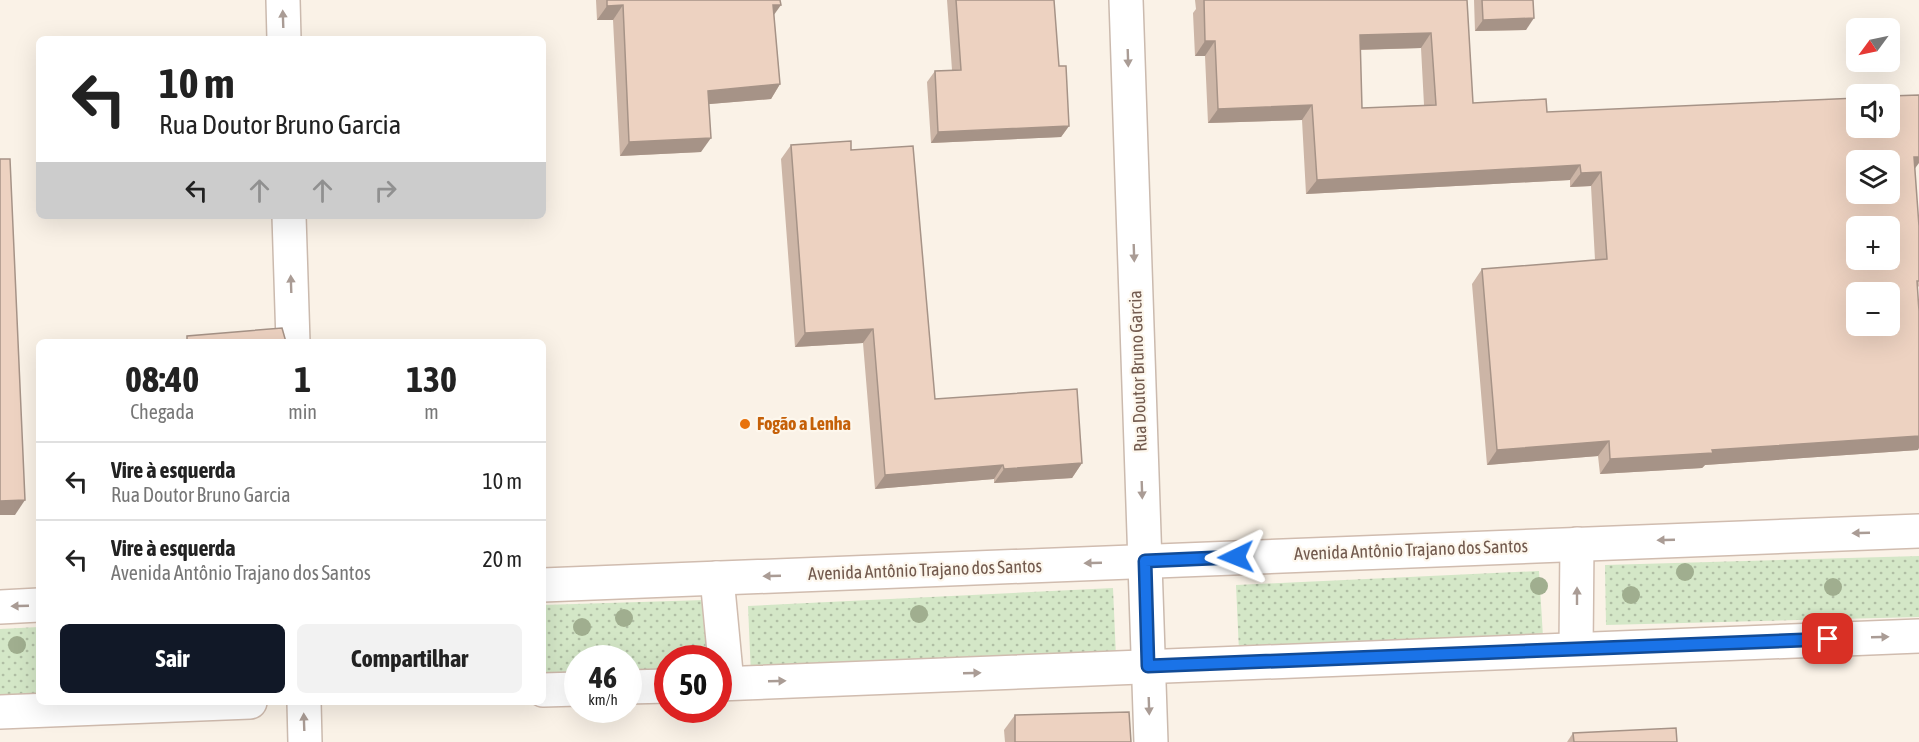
<!DOCTYPE html>
<html lang="pt">
<head>
<meta charset="utf-8">
<style>
	body { margin:0; font-family:"Asap Condensed",sans-serif; background:#f2f2f2; color:#222; height:100vh; display:flex; flex-direction:column; font-size:22px; white-space:nowrap }
	* { box-sizing:border-box; margin:0 }
	p { font-size:20px; color:#767676 }
	.icon { flex:none; width:33px; height:33px; fill:none; stroke:currentColor; stroke-width:2; stroke-linecap:round; stroke-linejoin:round }
	.map { position:relative; flex:1; overflow:hidden }
	.drawer { position:absolute; left:36px; top:339px; width:510px; height:366px; display:flex; flex-direction:column; background:#fff; border-radius:9px; box-shadow:0 6px 24px #0002 }
	.drawer>* { flex:none }
	.banner { position:absolute; left:36px; top:36px; width:510px; height:183px; border-radius:9px; box-shadow:0 6px 24px #0002; background:#fff; color:#222; overflow:hidden }
	.needle { width:39px; rotate:237deg }
	.fabs { position:absolute; left:1846px; top:18px; display:grid; gap:12px }
	.fabs a { display:grid; place-items:center; width:54px; height:54px; border-radius:9px; background:#fff; box-shadow:0 6px 24px #0002; font-size:30px }
	.speed { position:absolute; left:564px; top:645px; display:flex; gap:12px; font-size:30px; font-weight:700; text-align:center }
	.speed>* { display:grid; place-content:center; width:78px; height:78px; border-radius:50%; background:#fff; box-shadow:0 6px 24px #0002; line-height:1 }
	.speed small { font-size:15px; font-weight:400 }
	.speed .limit { border:9px solid #d22; background:#fff; color:#111 }
	.pin { position:absolute; display:grid; place-items:center; width:51px; height:51px; color:#fff; margin:-26px; border-radius:12px; box-shadow:0 3px 9px #0006 }
	.me { position:absolute; width:66px; margin:-33px; rotate:268deg; stroke-linejoin:round; filter:drop-shadow(0 0 4px #0008) }
	.turn { display:flex; align-items:center; gap:21px; height:126px; padding:0 24px; font-size:27px }
	.turn .icon { width:78px; height:78px; stroke-width:2.5 }
	.turn b { display:block; font-size:42px; line-height:51px }
	.lanes { display:flex; align-items:center; height:57px; padding:0 24px; background:#0003; justify-content:center; gap:30px; direction:ltr }
	.lanes .off { opacity:.35 }
	.eta { display:flex; justify-content:space-evenly; align-items:center; height:102px; text-align:center }
	.eta b { font-size:36px; font-weight:700; line-height:42px }
	.button { display:flex; gap:12px; margin-top:auto; padding:12px 24px }
	.button a { flex:1; height:69px; border-radius:9px; background:#111827; color:#fff; font-size:24px; font-weight:700; line-height:69px; text-align:center }
	.button a+a { background:#f2f2f2; color:#222 }
	ul { padding:0; list-style:none }
	li { display:flex; align-items:center; gap:18px; height:78px; padding:0 24px; border-top:2px solid #e0e0e0 }
	li div { flex:1 }
	li b { display:block; font-size:22px }
	li em { font-style:normal }
	.map>svg:first-child { display:block }
	.green { fill:url(#green-dots) }
	.lines { fill:none; stroke-linecap:round; stroke-linejoin:round }
	.minor-casing { stroke:#cbbaae; stroke-width:36 }
	.secondary-casing { stroke:#d0bcaf; stroke-width:36 }
	.minor { stroke:#fff; stroke-width:33 }
	.secondary { stroke:#fff; stroke-width:33 }
	.tree { fill:#a0ae8f }
	.wall { fill:#ccb5a6; fill-rule:evenodd }
	.shaded-wall { fill:#a69387 }
	.building { fill:#edd2c1; stroke:#a69387; stroke-width:1.5; fill-rule:evenodd }
	.oneway { fill:#aa9c95 }
	.route-casing { stroke:#114b97; stroke-width:15 }
	.route { stroke:#1a73e8; stroke-width:10 }
	.food-dot { fill:#e8710a; stroke:#fdf7ed; stroke-width:2 }
	.labels { text-anchor:middle; stroke-width:4.5; stroke-linejoin:round; paint-order:stroke }
	.street-label { font-size:18px; fill:#725a4e; stroke:#fdf7ed }
	.food-label { font-size:18px; font-weight:bold; fill:#c56008; stroke:#fdf7ed; text-anchor:start }
</style>
</head>
<body>
<div class="map">
<svg width="1919" height="742" viewBox="0 0 1919 742">
	<defs>
		<pattern id="green-dots" width="8" height="8" patternUnits="userSpaceOnUse" patternTransform="scale(1.5)"><rect width="8" height="8" fill="#d4e7c7"/><path d="M2 2h.1M6 6h.1" fill="none" stroke="#b0bea4" stroke-width="1.8" stroke-linecap="round"/></pattern>
	</defs>
	<rect width="100%" height="100%" fill="#faf2e7"/>
	<!-- green -->
	<g class="green">
		<path d="M 1919,556 L 1919,617 L 1606,625 L 1605,565 Z"/>
		<path d="M 1539,571 L 1543,637 L 1239,651 L 1236,585 Z"/>
		<path d="M 1113,588 L 1116,657 L 751,675 L 748,606 Z"/>
		<path d="M 705,600 L 707,658 L 668,658 L 667,671 L 629,672 L 628,658 L 578,658 L 577,673 L 543,674 L 543,605 Z"/>
		<path d="M 39,627 L 39,693 L 0,695 L 0,629 Z"/>
	</g>
	<g class="lines">
		<!-- minor casing -->
		<g class="minor-casing">
			<g id="minor">
				<path d="M 283,0 L 284,39"/>
				<path d="M 1126,0 L 1151,742"/>
				<path d="M 289,216 L 293,342"/>
				<path d="M 304,702 L 305,742"/>
			</g>
		</g>
		<!-- secondary casing -->
		<g class="secondary-casing">
			<g id="secondary">
				<path d="M 717,578 L 727,683"/>
				<path d="M 543,585 L 1919,531"/>
				<path d="M 0,607 L 39,605"/>
				<path d="M 1576,649 L 1577,544"/>
				<path d="M 718,684 L 1919,636"/>
				<path d="M 628,687 L 668,686"/>
				<path d="M 543,690 L 578,689"/>
				<path d="M 0,712 L 250,702"/>
			</g>
		</g>
		<!-- minor -->
		<use href="#minor" class="minor"/>
		<!-- secondary -->
		<use href="#secondary" class="secondary"/>
	</g>
	<!-- trees -->
	<g class="tree">
		<circle cx="1685" cy="572" r="9"/>
		<circle cx="1539" cy="586" r="9"/>
		<circle cx="1833" cy="587" r="9"/>
		<circle cx="1631" cy="595" r="9"/>
		<circle cx="919" cy="614" r="9"/>
		<circle cx="624" cy="618" r="9"/>
		<circle cx="582" cy="627" r="9"/>
		<circle cx="17" cy="645" r="9"/>
	</g>
	<!-- wall -->
	<g class="wall">
		<path d="M 596,0 L 780,0 L 774,14 L 780,84 L 771,99 L 709,104 L 701,152 L 620,156 L 613,20 L 597,20 Z"/>
		<path d="M 947,0 L 1054,0 L 1059,66 L 1069,126 L 1061,137 L 931,143 L 927,82 L 935,71 L 952,70 Z"/>
		<path d="M 1195,0 L 1467,0 L 1473,103 L 1547,112 L 1915,168 L 1919,286 L 1917,288 L 1918,450 L 1705,465 L 1702,468 L 1600,474 L 1598,456 L 1487,465 L 1472,284 L 1482,269 L 1595,260 L 1591,186 L 1570,187 L 1570,180 L 1306,194 L 1302,120 L 1208,123 L 1205,56 L 1195,56 L 1193,13 L 1196,9 ZM 1421,48 L 1424,105 L 1362,108 L 1360,50 Z"/>
		<path d="M 1474,0 L 1533,0 L 1526,30 L 1475,31 Z"/>
		<path d="M 791,145 L 851,150 L 935,399 L 1082,463 L 1072,478 L 994,483 L 994,479 L 875,489 L 863,343 L 795,347 L 781,159 Z"/>
		<path d="M 1015,715 L 1131,742 L 1005,742 L 1004,730 Z"/>
		<path d="M 1573,733 L 1677,742 L 1567,742 Z"/>
	</g>
	<!-- shaded-wall -->
	<g class="shaded-wall">
		<path d="M 623,5 L 613,20 L 597,20 L 607,6 Z"/>
		<path d="M 773,5 L 781,5 L 771,19 Z"/>
		<path d="M 1534,18 L 1526,30 L 1475,31 L 1483,20 Z"/>
		<path d="M 1431,33 L 1421,48 L 1349,50 L 1360,35 Z"/>
		<path d="M 1205,41 L 1215,41 L 1205,56 L 1195,56 Z"/>
		<path d="M 780,84 L 771,99 L 698,105 L 708,91 Z"/>
		<path d="M 1312,105 L 1302,120 L 1208,123 L 1218,109 Z"/>
		<path d="M 1069,126 L 1061,137 L 931,143 L 938,132 Z"/>
		<path d="M 711,138 L 701,152 L 620,156 L 629,142 Z"/>
		<path d="M 1914,157 L 1919,157 L 1919,163 L 1913,171 Z"/>
		<path d="M 1580,165 L 1570,180 L 1306,194 L 1317,180 Z"/>
		<path d="M 1601,172 L 1591,186 L 1570,187 L 1581,173 Z"/>
		<path d="M 873,329 L 863,343 L 795,347 L 805,333 Z"/>
		<path d="M 1919,436 L 1919,448 L 1918,450 L 1705,465 L 1702,468 L 1600,474 L 1610,459 L 1712,450 Z"/>
		<path d="M 1609,441 L 1598,456 L 1487,465 L 1497,450 Z"/>
		<path d="M 1082,463 L 1072,478 L 994,483 L 1004,469 Z"/>
		<path d="M 1003,465 L 994,479 L 875,489 L 885,475 Z"/>
		<path d="M 25,500 L 15,515 L 0,515 L 0,501 Z"/>
	</g>
	<!-- building -->
	<g class="building">
		<path d="M 607,0 L 780,0 L 781,5 L 773,5 L 780,84 L 708,91 L 711,138 L 629,142 L 623,5 L 607,6 Z"/>
		<path d="M 956,0 L 1054,0 L 1059,66 L 1066,66 L 1069,126 L 938,132 L 935,71 L 961,70 Z"/>
		<path d="M 1204,0 L 1467,0 L 1473,103 L 1546,99 L 1547,112 L 1857,98 L 1857,128 L 1890,128 L 1890,96 L 1919,95 L 1919,157 L 1914,157 L 1919,226 L 1919,281 L 1917,281 L 1919,311 L 1919,436 L 1712,450 L 1713,453 L 1610,459 L 1609,441 L 1497,450 L 1482,269 L 1607,259 L 1601,172 L 1581,173 L 1580,165 L 1317,180 L 1312,105 L 1218,109 L 1215,41 L 1205,41 ZM 1431,33 L 1436,105 L 1362,108 L 1360,35 ZM 1857,160 L 1890,160 L 1890,194 L 1857,194 ZM 1857,226 L 1890,226 L 1890,260 L 1857,260 ZM 1857,292 L 1890,292 L 1890,326 L 1857,326 Z"/>
		<path d="M 1482,0 L 1533,0 L 1534,18 L 1483,20 Z"/>
		<path d="M 851,141 L 851,150 L 913,146 L 935,399 L 1077,389 L 1082,463 L 1004,469 L 1003,465 L 885,475 L 873,329 L 805,333 L 791,145 Z"/>
		<path d="M 0,159 L 10,159 L 25,500 L 0,501 Z"/>
		<path d="M 282,328 L 286,342 L 187,342 L 187,336 Z"/>
		<path d="M 1129,712 L 1131,742 L 1015,742 L 1015,715 Z"/>
		<path d="M 1676,728 L 1677,742 L 1574,742 L 1573,733 Z"/>
	</g>
	<!-- one-way arrows -->
	<defs><path id="oneway-solid" d="M-6-.8H1V-3.2L6.5 0L1 3.2V.8H-6Z" transform="scale(1.5)"/></defs>
	<g class="oneway">
		<use href="#oneway-solid" transform="translate(283 19) rotate(-92)"/>
		<use href="#oneway-solid" transform="translate(1128 58) rotate(88)"/>
		<use href="#oneway-solid" transform="translate(1134 253) rotate(88)"/>
		<use href="#oneway-solid" transform="translate(291 284) rotate(-92)"/>
		<use href="#oneway-solid" transform="translate(1142 490) rotate(88)"/>
		<use href="#oneway-solid" transform="translate(1861 533) rotate(178)"/>
		<use href="#oneway-solid" transform="translate(1666 540) rotate(178)"/>
		<use href="#oneway-solid" transform="translate(1093 563) rotate(178)"/>
		<use href="#oneway-solid" transform="translate(772 576) rotate(178)"/>
		<use href="#oneway-solid" transform="translate(1577 596) rotate(-90)"/>
		<use href="#oneway-solid" transform="translate(20 606) rotate(178)"/>
		<use href="#oneway-solid" transform="translate(1880 637) rotate(-2)"/>
		<use href="#oneway-solid" transform="translate(972 673) rotate(-2)"/>
		<use href="#oneway-solid" transform="translate(777 681) rotate(-2)"/>
		<use href="#oneway-solid" transform="translate(1149 706) rotate(88)"/>
		<use href="#oneway-solid" transform="translate(304 722) rotate(-92)"/>
	</g>
	<g class="lines">
		<!-- route casing -->
		<g class="route-casing">
			<path id="route" d="M 1236,557 L 1145,561 L 1148,666 L 1828,639"/>
		</g>
		<!-- route -->
		<use href="#route" class="route"/>
	</g>
	<!-- markers -->
	<circle class="food-dot" cx="745" cy="424" r="6"/>
	<g class="labels">
		<!-- street labels -->
		<g class="street-label">
			<text transform="translate(1138 371) rotate(-92)" y="6">Rua Doutor Bruno Garcia</text>
			<text transform="translate(1411 550) rotate(-2)" y="6">Avenida Antônio Trajano dos Santos</text>
			<text transform="translate(925 570) rotate(-2)" y="6">Avenida Antônio Trajano dos Santos</text>
		</g>
		<!-- food labels -->
		<g class="food-label">
			<text x="757" y="430">Fogão a Lenha</text>
		</g>
	</g>
</svg>
<div class="fabs">
<a><svg class="needle" viewBox="-14 -14 28 28"><path d="M0-13l5 13h-10z" fill="#e53935"/><path d="M0 13l5-13h-10z" fill="#767676"/></svg></a>
<a><svg class="icon" aria-label="sound" viewBox="0 0 24 24"><path d="M4 9h4l5-4v14l-5-4H4zM17 9q2 3 0 6"/></svg></a>
<a><svg class="icon" aria-label="layers" viewBox="0 0 24 24"><path d="M12 4l9 5-9 5-9-5zM3 14l9 5 9-5"/></svg></a>
<a>+</a>
<a>−</a>
</div>
<div class="speed"><div>46<small>km/h</small></div><div class="limit">50</div></div>
<div class="pin" style="left:1828px;top:639px;background:#d93025"><svg class="icon" aria-label="arrive" viewBox="0 0 24 24"><path d="M6 21V4h12l-3 4 3 4H6"/></svg></div>
<svg class="me" style="left:1236px;top:557px" viewBox="-20 -20 40 40"><path d="M0-17L14 15 0 8-14 15z" fill="#1a73e8" stroke="#fff" stroke-width="4"/></svg>
<div class="banner">
<div class="turn"><svg class="icon" aria-label="left" viewBox="0 0 24 24"><path d="M17 20v-9H6M10 6l-5 5 5 5"/></svg><div><b>10 m</b>Rua Doutor Bruno Garcia</div></div>
<div class="lanes"><svg class="icon" aria-label="left" viewBox="0 0 24 24"><path d="M17 20v-9H6M10 6l-5 5 5 5"/></svg><svg class="icon off" aria-label="ahead" viewBox="0 0 24 24"><path d="M12 20V5M6 11l6-6 6 6"/></svg><svg class="icon off" aria-label="ahead" viewBox="0 0 24 24"><path d="M12 20V5M6 11l6-6 6 6"/></svg><svg class="icon off" aria-label="right" viewBox="0 0 24 24"><path d="M7 20v-9h11M14 6l5 5-5 5"/></svg></div>
</div>
<section class="drawer">
<div class="eta">
<div><b>08:40</b><p>Chegada</p></div>
<div><b>1</b><p>min</p></div>
<div><b>130</b><p>m</p></div>
</div>
<ul>
<li><svg class="icon" aria-label="left" viewBox="0 0 24 24"><path d="M17 20v-9H6M10 6l-5 5 5 5"/></svg><div><b>Vire à esquerda</b><p>Rua Doutor Bruno Garcia</p></div><em>10 m</em></li>
<li><svg class="icon" aria-label="left" viewBox="0 0 24 24"><path d="M17 20v-9H6M10 6l-5 5 5 5"/></svg><div><b>Vire à esquerda</b><p>Avenida Antônio Trajano dos Santos</p></div><em>20 m</em></li>
</ul>
<div class="button"><a>Sair</a><a>Compartilhar</a></div>
</section>
</div>
</body>
</html>
